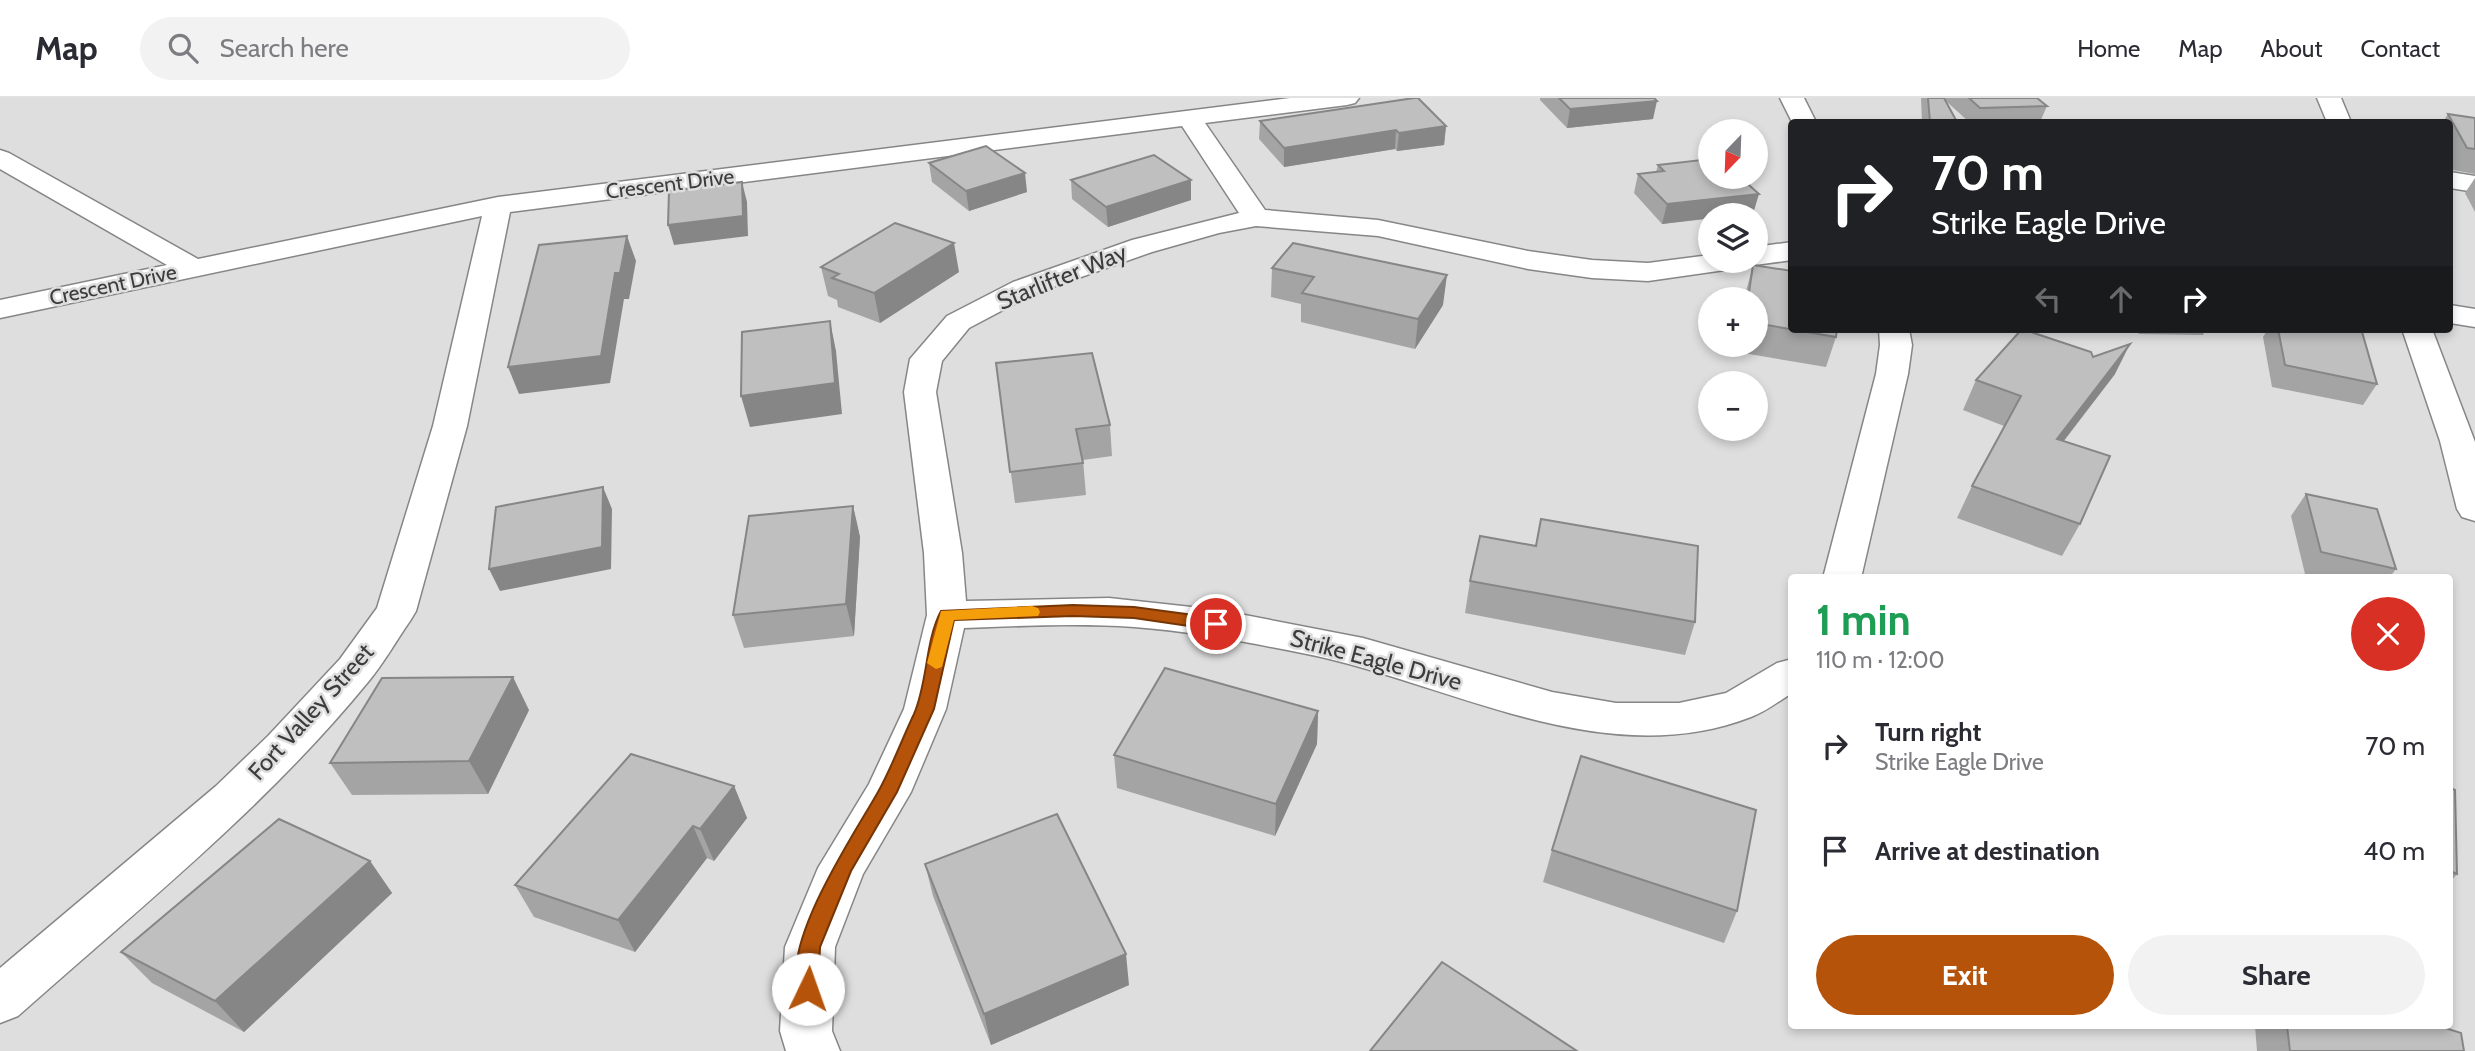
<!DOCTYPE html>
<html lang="en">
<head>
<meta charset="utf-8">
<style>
	body { margin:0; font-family:Cabin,sans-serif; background:#f2f2f3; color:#2b2b33; height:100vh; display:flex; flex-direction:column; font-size:26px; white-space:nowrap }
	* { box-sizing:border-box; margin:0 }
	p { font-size:23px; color:#7c7c81 }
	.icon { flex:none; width:38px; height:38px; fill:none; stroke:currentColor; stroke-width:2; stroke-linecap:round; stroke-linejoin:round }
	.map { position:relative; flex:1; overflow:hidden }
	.sheet { position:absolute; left:1788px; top:476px; width:665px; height:455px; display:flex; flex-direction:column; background:#fff; border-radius:7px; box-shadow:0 4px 10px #0003 }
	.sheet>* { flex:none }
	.banner { position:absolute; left:1788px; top:21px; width:665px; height:214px; border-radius:7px; box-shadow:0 4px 10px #0003; background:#202124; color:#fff; overflow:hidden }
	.needle { width:46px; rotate:203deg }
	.buttons { position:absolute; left:1698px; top:21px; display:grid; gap:14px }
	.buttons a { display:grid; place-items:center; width:70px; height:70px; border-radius:50%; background:#fff; box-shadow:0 4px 10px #0003; font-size:35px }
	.pin { position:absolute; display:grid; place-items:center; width:60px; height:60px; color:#fff; margin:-30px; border:4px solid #fff; border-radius:50%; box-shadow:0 2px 7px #0007 }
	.me { position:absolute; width:77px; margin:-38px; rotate:3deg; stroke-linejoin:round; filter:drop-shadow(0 0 5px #0008) }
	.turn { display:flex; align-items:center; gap:24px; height:147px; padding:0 28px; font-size:32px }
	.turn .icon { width:91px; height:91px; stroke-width:2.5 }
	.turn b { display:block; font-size:49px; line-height:60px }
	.lanes { display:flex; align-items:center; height:66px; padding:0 28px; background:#0003; justify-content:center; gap:35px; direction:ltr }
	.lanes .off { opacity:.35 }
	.round { display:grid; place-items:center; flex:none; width:74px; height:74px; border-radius:37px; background:#f2f2f3 }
	.head { display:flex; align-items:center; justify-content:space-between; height:119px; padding:0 28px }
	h1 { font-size:42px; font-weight:700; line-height:52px; color:#1e9e55 }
	.primary-button { display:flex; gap:14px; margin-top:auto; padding:14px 28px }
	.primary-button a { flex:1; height:80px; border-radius:42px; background:#b45309; color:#fff; font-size:28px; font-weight:700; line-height:80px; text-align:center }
	.primary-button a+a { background:#f2f2f3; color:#2b2b33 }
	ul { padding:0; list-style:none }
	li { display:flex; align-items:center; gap:21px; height:105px; padding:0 28px }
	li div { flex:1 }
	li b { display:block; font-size:26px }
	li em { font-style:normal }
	header { display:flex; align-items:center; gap:42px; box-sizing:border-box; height:98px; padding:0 35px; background:#fff; border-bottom:2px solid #e1e1e2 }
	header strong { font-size:33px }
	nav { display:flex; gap:38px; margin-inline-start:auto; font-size:24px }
	.search { width:490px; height:63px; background:#f2f2f3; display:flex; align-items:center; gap:18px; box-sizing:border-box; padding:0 24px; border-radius:38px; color:#7c7c81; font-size:26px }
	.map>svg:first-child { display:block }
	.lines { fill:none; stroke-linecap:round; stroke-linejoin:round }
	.minor-casing { stroke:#868687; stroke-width:3 }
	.minor { fill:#fff; fill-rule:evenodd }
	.wall { fill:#a5a4a4 }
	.shaded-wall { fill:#868686 }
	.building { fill:#c0bfbf; stroke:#868686; stroke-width:2 }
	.route { fill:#b45309; stroke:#753606; stroke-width:2 }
	.slow { fill:#f59e0b }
	.labels { text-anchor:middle; stroke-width:5; stroke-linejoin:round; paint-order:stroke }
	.far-street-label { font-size:21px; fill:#3c3c3d; stroke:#dededf }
	.street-label { font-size:24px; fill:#3c3c3d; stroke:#dededf }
</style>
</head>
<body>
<header>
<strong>Map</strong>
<div class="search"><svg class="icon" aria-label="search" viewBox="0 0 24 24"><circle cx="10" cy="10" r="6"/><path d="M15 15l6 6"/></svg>Search here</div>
<nav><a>Home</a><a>Map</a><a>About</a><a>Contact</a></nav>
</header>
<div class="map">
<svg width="2475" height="953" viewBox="0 0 2475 953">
	<rect width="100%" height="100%" fill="#dededf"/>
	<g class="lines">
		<!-- minor casing -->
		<g class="minor-casing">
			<g id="minor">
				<path d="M 1290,0 L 1359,0 L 1355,5 L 1347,7 L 1205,25 L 1265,112 L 1378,122 L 1528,153 L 1592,162 L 1648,165 L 1710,157 L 1710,163 L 1739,163 L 1735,169 L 1725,172 L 1648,183 L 1592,180 L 1528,171 L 1378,138 L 1256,128 L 1219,135 L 1152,154 L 1033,196 L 969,230 L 942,263 L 936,294 L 962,455 L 966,503 L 1109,500 L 1219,512 L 1363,540 L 1552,594 L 1616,605 L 1679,605 L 1726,595 L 1777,565 L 1792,561 L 1792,595 C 1779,603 1765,614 1751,619 C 1601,677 1447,583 1302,555 C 1246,544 1190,533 1134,529 C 1077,525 1021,528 964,530 L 946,611 L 911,694 L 863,776 L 835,849 L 832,933 L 840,953 L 786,953 L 780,933 L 785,849 L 818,770 L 869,686 L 904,611 L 927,517 L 924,455 L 904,294 L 910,261 L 947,218 L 1013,184 L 1132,142 L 1239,115 L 1182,28 L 510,114 L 467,328 L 416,513 L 410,523 C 396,543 384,565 368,584 C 266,709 138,811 18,918 L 0,925 L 0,870 L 216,688 L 268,638 L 340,561 L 377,510 L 433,328 L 482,118 L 0,220 L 0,202 L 167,167 L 0,71 L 0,52 L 9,55 L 198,161 L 498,99 Z"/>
				<path d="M 1780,0 L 1804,0 L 1816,24 L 1792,24 Z"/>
				<path d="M 2317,0 L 2341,0 L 2351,24 L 2327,24 Z"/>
				<path d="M 2450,74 L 2475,78 L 2475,94 L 2450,90 Z"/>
				<path d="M 1792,144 L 1792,162 L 1755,167 L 1744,163 L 1755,163 L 1755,149 Z"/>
				<path d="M 2450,207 L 2475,211 L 2475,229 L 2450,225 Z"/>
				<path d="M 1879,231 L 1909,231 L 1912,247 L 1908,276 L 1861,480 L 1823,480 L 1876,276 L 1880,247 Z"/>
				<path d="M 2402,231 L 2432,231 L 2475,344 L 2475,423 L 2462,419 L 2457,411 L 2440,343 Z"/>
			</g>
		</g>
		<!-- minor -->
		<use href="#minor" class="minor"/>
	</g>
	<!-- wall -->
	<g class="wall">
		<path d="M 1540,0 L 1654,0 L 1653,21 L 1567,30 L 1540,2 Z"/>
		<path d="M 1921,0 L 2037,0 L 2047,8 L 2040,24 L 1969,24 L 1946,3 L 1957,24 L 1922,24 Z"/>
		<path d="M 2448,16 L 2475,20 L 2475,76 L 2453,72 L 2450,66 L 2450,24 L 2443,24 Z"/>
		<path d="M 1260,23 L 1446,28 L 1444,47 L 1397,53 L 1395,51 L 1284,69 L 1259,41 Z"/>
		<path d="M 929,65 L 1027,94 L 969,113 L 932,84 Z"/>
		<path d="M 1658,67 L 1753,116 L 1662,126 L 1634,95 L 1638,76 L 1656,74 Z"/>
		<path d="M 2475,80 L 2475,114 L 2465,95 Z"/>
		<path d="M 1071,82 L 1191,82 L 1191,102 L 1108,129 L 1072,101 Z"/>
		<path d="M 1753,167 L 1836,239 L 1826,269 L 1737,254 L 1738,247 L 1755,247 L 1755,201 L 1744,201 Z"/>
		<path d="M 821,169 L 959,174 L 880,225 L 838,209 L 837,202 L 828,198 Z"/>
		<path d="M 1272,170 L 1443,207 L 1415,251 L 1301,224 L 1301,206 L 1271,199 Z"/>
		<path d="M 2135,231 L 2206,231 L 2203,237 L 2139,236 Z"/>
		<path d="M 2268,231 L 2345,231 L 2377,286 L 2363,307 L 2272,289 L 2263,239 Z"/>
		<path d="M 2093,259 L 2115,276 L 2064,343 L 2080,426 L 2062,458 L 1957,420 L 1972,388 L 2004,328 L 1963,312 L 1976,282 Z"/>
		<path d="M 996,265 L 1110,327 L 1112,358 L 1083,362 L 1086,397 L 1015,405 Z"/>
		<path d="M 2306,396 L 2396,471 L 2389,480 L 2318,480 L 2305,476 L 2291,418 Z"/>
		<path d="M 853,408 L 860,439 L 854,538 L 744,550 L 733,517 Z"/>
		<path d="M 1536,448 L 1695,524 L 1685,557 L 1465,515 L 1470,483 Z"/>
		<path d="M 529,612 L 488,696 L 352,697 L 330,665 Z"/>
		<path d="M 1318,613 L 1317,646 L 1275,738 L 1117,690 L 1114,657 Z"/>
		<path d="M 734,688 L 747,720 L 714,763 L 707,760 L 635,854 L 534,819 L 515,787 Z"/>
		<path d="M 2450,690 L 2457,776 L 2450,784 Z"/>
		<path d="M 1552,752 L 1737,813 L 1724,845 L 1543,784 Z"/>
		<path d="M 370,763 L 392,795 L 244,934 L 152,885 L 121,854 Z"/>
		<path d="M 925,766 L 1129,887 L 991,947 L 933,798 Z"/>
		<path d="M 2255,928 L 2439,928 L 2464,953 L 2257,953 Z"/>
	</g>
	<!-- shaded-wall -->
	<g class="shaded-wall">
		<path d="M 1657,3 L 1653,21 L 1567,30 L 1570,11 Z"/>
		<path d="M 1446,28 L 1444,47 L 1397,53 L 1399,35 Z"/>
		<path d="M 1396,32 L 1395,51 L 1284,69 L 1284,50 Z"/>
		<path d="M 1025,75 L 1027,94 L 969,113 L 966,93 Z"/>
		<path d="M 1191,82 L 1191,102 L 1108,129 L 1106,109 Z"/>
		<path d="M 742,84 L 747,104 L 748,138 L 674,147 L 668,127 Z"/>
		<path d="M 1759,96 L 1753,116 L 1739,117 L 1710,117 L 1710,120 L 1662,126 L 1667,106 Z"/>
		<path d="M 627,138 L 636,163 L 629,201 L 624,201 L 610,285 L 519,296 L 508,269 L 615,175 Z"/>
		<path d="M 954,145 L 959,174 L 880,225 L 874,195 Z"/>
		<path d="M 1447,177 L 1443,207 L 1415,251 L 1418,221 Z"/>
		<path d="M 830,223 L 836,253 L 842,316 L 750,329 L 741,298 Z"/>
		<path d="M 2130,246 L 2115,276 L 2041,372 L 2057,341 Z"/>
		<path d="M 603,389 L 612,411 L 611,471 L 500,493 L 489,471 Z"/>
		<path d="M 853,408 L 860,439 L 854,538 L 846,506 Z"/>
		<path d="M 513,579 L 529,612 L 488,696 L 469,663 Z"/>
		<path d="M 1318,613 L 1317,646 L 1275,738 L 1276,706 Z"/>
		<path d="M 734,688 L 747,720 L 714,763 L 700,731 Z"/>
		<path d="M 693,728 L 707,760 L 635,854 L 618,822 Z"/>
		<path d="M 370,763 L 392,795 L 244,934 L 215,903 Z"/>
		<path d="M 1126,856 L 1129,887 L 991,947 L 984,916 Z"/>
	</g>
	<!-- building -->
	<g class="building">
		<path d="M 1414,0 L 1418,0 L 1446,28 L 1399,35 L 1396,32 L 1284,50 L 1260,23 Z"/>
		<path d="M 1559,0 L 1654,0 L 1657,3 L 1570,11 Z"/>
		<path d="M 1928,0 L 1944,0 L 1957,24 L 1930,24 Z"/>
		<path d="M 1969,0 L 2037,0 L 2047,8 L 1980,10 Z"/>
		<path d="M 2448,16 L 2475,20 L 2475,51 L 2467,50 Z"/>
		<path d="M 986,48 L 1025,75 L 966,93 L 929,65 Z"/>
		<path d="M 1154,57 L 1191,82 L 1106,109 L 1071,82 Z"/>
		<path d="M 1710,61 L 1710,79 L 1740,79 L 1759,96 L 1667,106 L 1638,76 L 1664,73 L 1658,67 Z"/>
		<path d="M 742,84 L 743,118 L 668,127 L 669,93 Z"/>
		<path d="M 895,125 L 954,145 L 874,195 L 832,180 L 839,176 L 821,169 Z"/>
		<path d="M 627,138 L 620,175 L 615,175 L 601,258 L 508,269 L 539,147 Z"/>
		<path d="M 1293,145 L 1447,177 L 1418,221 L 1302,195 L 1314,179 L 1272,170 Z"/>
		<path d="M 1753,167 L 1792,173 L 1792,231 L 1837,231 L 1836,239 L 1755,225 L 1755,201 L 1748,201 Z"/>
		<path d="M 830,223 L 835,285 L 741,298 L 742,234 Z"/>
		<path d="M 2022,231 L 2091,254 L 2093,259 L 2130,246 L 2057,341 L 2110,358 L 2080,426 L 1972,388 L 2021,298 L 1976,282 Z"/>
		<path d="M 2278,231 L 2345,231 L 2362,234 L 2377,286 L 2285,267 Z"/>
		<path d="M 1092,255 L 1110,327 L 1076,331 L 1083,365 L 1010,374 L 996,265 Z"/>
		<path d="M 603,389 L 602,449 L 489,471 L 496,409 Z"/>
		<path d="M 2306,396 L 2377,411 L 2396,471 L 2321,454 Z"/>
		<path d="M 853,408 L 846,506 L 733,517 L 749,418 Z"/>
		<path d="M 1541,421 L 1698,448 L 1695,524 L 1470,483 L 1480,438 L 1536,448 Z"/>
		<path d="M 1165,570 L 1318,613 L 1276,706 L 1114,657 Z"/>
		<path d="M 513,579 L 469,663 L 330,665 L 382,580 Z"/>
		<path d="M 631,656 L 734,688 L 700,731 L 693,728 L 618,822 L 515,787 Z"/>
		<path d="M 1581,658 L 1756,712 L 1737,813 L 1552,752 Z"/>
		<path d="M 2450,690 L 2455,692 L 2457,776 L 2450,773 Z"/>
		<path d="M 1057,716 L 1126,856 L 984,916 L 925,766 Z"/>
		<path d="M 279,721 L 370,763 L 215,903 L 121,854 Z"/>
		<path d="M 1442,864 L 1577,953 L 1370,953 Z"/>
		<path d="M 2287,928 L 2439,928 L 2461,935 L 2464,953 L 2290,953 Z"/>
	</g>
	<!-- route -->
	<path class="route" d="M 1073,507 L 1134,509 L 1216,520 L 1225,526 L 1216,532 L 1134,520 L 1073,518 L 954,522 L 934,611 L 897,694 L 851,773 L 820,849 L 818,891 L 815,898 L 808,901 L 800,898 C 777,849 854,737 878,694 C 892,669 902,641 914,616 C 928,584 925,543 941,513 Z"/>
	<!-- slow -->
	<path class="slow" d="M 1032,508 L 1038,510 L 1040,514 L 1038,518 L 954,522 L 942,569 L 936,571 L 927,565 L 941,513 Z"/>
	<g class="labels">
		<!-- far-street labels -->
		<g class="far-street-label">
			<text transform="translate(670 86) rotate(-7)" y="7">Crescent Drive</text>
			<text transform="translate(113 187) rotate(-12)" y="7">Crescent Drive</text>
		</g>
		<!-- street labels -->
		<g class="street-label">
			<text transform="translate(1062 179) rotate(-22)" y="8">Starlifter Way</text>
			<text transform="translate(1376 562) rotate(15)" y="8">Strike Eagle Drive</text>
			<text transform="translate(311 614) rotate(-48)" y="8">Fort Valley Street</text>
		</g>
	</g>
</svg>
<div class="buttons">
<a><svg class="needle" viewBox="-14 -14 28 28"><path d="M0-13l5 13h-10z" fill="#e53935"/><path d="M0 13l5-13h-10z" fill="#7c7c81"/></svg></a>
<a><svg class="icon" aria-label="layers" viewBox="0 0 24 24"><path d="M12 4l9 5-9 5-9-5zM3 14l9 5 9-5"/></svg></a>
<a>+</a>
<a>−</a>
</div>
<div class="pin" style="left:1216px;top:526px;background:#d93025"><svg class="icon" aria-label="arrive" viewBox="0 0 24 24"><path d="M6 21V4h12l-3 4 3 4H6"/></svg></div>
<svg class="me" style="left:808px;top:891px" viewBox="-20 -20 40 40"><circle r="19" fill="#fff"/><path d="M0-13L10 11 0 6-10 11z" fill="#b45309"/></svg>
<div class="banner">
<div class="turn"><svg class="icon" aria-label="right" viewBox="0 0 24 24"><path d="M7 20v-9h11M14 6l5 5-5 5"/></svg><div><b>70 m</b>Strike Eagle Drive</div></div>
<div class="lanes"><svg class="icon off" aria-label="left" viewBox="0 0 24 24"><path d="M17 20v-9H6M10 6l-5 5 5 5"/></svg><svg class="icon off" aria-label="ahead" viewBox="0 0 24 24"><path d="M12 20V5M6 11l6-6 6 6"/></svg><svg class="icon" aria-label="right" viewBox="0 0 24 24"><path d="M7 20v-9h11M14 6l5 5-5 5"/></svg></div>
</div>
<section class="sheet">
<div class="head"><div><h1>1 min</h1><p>110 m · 12:00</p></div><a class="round" style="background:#d93025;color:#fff"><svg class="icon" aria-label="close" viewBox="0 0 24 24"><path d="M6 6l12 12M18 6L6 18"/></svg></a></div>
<ul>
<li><svg class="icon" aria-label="right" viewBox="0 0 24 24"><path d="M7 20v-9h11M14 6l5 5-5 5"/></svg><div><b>Turn right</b><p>Strike Eagle Drive</p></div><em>70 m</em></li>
<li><svg class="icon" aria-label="arrive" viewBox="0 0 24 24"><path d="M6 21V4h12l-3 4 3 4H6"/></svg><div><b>Arrive at destination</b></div><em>40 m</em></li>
</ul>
<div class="primary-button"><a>Exit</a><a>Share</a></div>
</section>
</div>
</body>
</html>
